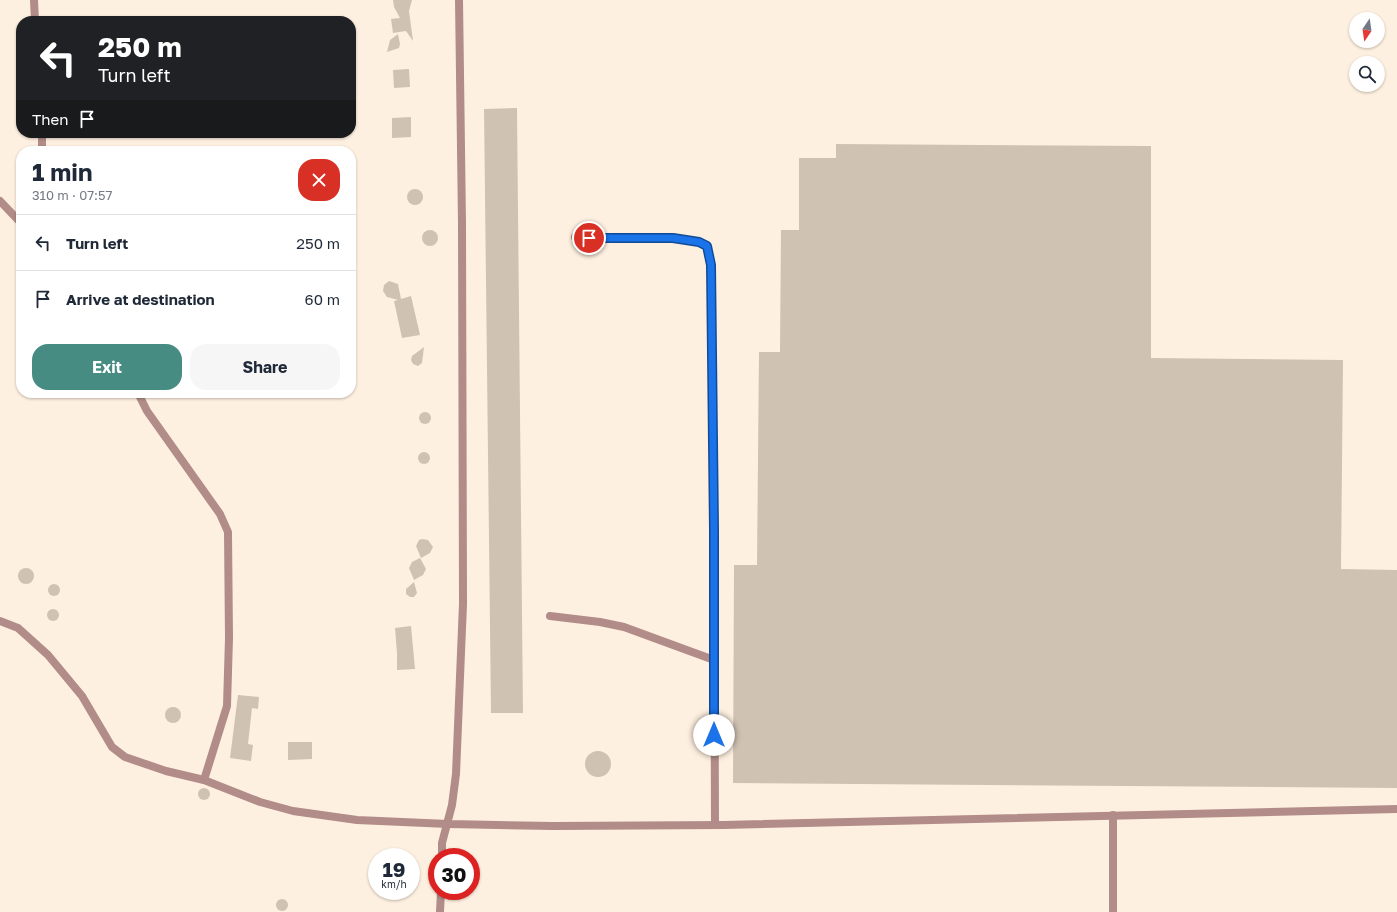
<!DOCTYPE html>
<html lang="en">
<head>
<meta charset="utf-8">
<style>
	body { margin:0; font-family:"Golos Text",sans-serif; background:#f6f6f7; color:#1f2937; height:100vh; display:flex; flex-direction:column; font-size:15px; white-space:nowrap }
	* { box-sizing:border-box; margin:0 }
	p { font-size:13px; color:#747a83 }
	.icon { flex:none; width:22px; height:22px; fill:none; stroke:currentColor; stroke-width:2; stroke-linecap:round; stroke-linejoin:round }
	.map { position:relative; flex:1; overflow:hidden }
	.details { position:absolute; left:16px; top:146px; width:340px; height:252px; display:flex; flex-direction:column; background:#fff; border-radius:16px; box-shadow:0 1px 3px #0004 }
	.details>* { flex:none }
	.top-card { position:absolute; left:16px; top:16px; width:340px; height:122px; border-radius:16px; box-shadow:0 1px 3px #0004; background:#202124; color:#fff; overflow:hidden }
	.needle { width:26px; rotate:193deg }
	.controls { position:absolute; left:1349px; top:12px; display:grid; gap:8px }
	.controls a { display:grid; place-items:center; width:36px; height:36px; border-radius:50%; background:#fff; box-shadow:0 1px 3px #0004; font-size:20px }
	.speed { position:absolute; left:368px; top:848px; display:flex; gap:8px; font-size:20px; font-weight:700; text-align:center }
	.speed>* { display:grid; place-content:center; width:52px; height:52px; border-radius:50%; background:#fff; box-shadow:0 1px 3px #0004; line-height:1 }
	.speed small { font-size:10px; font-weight:400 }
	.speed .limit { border:6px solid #d22; background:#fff; color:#111 }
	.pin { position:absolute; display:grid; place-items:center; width:34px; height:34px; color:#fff; margin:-17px; border:2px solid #fff; border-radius:50%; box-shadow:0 1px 4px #0007 }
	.me { position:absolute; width:44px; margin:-22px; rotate:0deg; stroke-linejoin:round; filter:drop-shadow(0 0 3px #0008) }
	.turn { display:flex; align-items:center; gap:14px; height:84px; padding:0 16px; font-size:18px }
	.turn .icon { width:52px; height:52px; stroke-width:2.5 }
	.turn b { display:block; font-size:28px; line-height:34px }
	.then { display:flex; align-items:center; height:38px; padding:0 16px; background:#0003; gap:8px; font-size:15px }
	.round { display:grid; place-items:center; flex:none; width:42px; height:42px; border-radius:16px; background:#f6f6f7 }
	.overview { display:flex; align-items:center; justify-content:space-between; height:68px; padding:0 16px }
	h1 { font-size:24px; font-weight:700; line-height:30px }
	.action { display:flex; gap:8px; margin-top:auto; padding:8px 16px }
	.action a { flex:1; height:46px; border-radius:16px; background:#478c83; color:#fff; font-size:16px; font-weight:700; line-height:46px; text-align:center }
	.action a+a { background:#f6f6f7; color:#1f2937 }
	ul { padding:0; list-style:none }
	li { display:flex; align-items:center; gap:12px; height:56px; padding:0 16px; border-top:1px solid #e0e1e3 }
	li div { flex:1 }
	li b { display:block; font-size:15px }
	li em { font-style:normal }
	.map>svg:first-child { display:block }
	.building { fill:#cfc2b2 }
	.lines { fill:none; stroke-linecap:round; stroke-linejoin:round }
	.minor { stroke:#b28c89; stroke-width:8 }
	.route-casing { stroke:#114b97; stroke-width:10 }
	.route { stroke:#1a73e8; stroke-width:7 }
</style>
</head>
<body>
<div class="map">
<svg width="1397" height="912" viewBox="0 0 1397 912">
	<rect width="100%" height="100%" fill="#fef0e0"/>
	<!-- building -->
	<g class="building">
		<path d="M 393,0 L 412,0 L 409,11 L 413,41 L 406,31 L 393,33 L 391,19 L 400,18 L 394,7 Z"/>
		<path d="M 398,34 L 400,44 L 399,48 L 387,52 L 390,40 Z"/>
		<path d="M 409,69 L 410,87 L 394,88 L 393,70 Z"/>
		<path d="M 517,108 L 523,713 L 491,713 L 484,109 Z"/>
		<path d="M 411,117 L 411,137 L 392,138 L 392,118 Z"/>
		<path d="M 836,144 L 1151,146 L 1151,358 L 1343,360 L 1341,569 L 1397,570 L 1397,788 L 733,783 L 734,565 L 757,565 L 759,352 L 780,352 L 781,230 L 799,230 L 799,158 L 836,158 Z"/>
		<circle cx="415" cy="197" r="8"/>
		<circle cx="430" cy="238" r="8"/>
		<path d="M 389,281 L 398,284 L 401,299 L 411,296 L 420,335 L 402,338 L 394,301 L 398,300 L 387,297 L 383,291 L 384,285 Z"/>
		<path d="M 424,347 L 422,363 L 418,366 L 413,364 L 411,360 L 412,356 Z"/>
		<circle cx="425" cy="418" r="6"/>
		<circle cx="424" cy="458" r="6"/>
		<path d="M 422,539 L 428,540 L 433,547 L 430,553 L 421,558 L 416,546 L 419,540 Z"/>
		<path d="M 420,558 L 426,569 L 423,575 L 414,580 L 409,568 L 412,562 Z"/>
		<circle cx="26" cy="576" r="8"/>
		<path d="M 414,582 L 417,593 L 414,597 L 410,597 L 406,594 L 406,589 Z"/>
		<circle cx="54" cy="590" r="6"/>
		<circle cx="53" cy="615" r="6"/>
		<path d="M 411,626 L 415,669 L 397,670 L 397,653 L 395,628 Z"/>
		<path d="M 238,695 L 259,697 L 258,709 L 252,708 L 248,744 L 253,745 L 251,761 L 230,758 Z"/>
		<circle cx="173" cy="715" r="8"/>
		<path d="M 288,742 L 312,742 L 312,759 L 288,760 Z"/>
		<circle cx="598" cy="764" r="13"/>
		<circle cx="204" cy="794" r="6"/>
		<circle cx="282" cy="905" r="6"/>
	</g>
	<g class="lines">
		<!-- minor -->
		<g class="minor">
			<path d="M 34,0 L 35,21"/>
			<path d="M 42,133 L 42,151"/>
			<path d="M 0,201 L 21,223"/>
			<path d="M 575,237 L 673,238 L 699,242 L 707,246 L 711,265 L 714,530 L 715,825"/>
			<path d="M 138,393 L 147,411 L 220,514 L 228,532 L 229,638 L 227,706 L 204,780"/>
			<path d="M 550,616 L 600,622 L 624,627 L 714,660"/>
			<path d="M 0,621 L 18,628 L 48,655 L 82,696 L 112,747 L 125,757 L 166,771 L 204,780 L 260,802 L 293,811 L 357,820 L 448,824 L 553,826 L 724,825 L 1397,809"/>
			<path d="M 1113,815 L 1113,912"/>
			<path d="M 442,857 L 442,843 L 452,805 L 456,774 L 463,604 L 462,223 L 459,0"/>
			<path d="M 440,912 L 441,891"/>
		</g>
	</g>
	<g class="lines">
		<!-- route casing -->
		<g class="route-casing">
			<path id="route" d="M 589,238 L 673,238 L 699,242 L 707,246 L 711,265 L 714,530 L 714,735"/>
		</g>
		<!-- route -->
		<use href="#route" class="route"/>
	</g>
</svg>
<div class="controls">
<a><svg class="needle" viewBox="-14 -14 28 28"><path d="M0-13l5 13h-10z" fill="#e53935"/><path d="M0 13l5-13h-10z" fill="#747a83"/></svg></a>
<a><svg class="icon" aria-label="search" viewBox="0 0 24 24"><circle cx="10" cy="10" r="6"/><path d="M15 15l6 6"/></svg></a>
</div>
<div class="speed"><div>19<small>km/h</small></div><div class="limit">30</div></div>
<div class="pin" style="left:589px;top:238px;background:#d93025"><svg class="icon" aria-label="arrive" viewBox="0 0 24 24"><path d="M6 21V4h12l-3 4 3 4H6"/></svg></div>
<svg class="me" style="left:714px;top:735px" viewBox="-20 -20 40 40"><circle r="19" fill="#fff"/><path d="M0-13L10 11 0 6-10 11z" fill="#1a73e8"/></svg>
<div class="top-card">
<div class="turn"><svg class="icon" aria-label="left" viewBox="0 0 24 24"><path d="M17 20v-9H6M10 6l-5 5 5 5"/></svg><div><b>250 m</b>Turn left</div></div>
<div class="then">Then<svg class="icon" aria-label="arrive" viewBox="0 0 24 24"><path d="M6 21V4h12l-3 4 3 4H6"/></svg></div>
</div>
<section class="details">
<div class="overview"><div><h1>1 min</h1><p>310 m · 07:57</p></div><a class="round" style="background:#d93025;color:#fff"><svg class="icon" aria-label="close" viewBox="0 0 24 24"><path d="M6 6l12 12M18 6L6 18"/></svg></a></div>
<ul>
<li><svg class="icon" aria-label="left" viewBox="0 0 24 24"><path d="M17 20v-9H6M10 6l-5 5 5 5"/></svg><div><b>Turn left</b></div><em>250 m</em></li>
<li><svg class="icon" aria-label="arrive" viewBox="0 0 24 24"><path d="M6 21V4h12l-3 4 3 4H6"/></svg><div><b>Arrive at destination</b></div><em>60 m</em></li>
</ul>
<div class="action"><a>Exit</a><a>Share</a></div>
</section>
</div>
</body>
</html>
